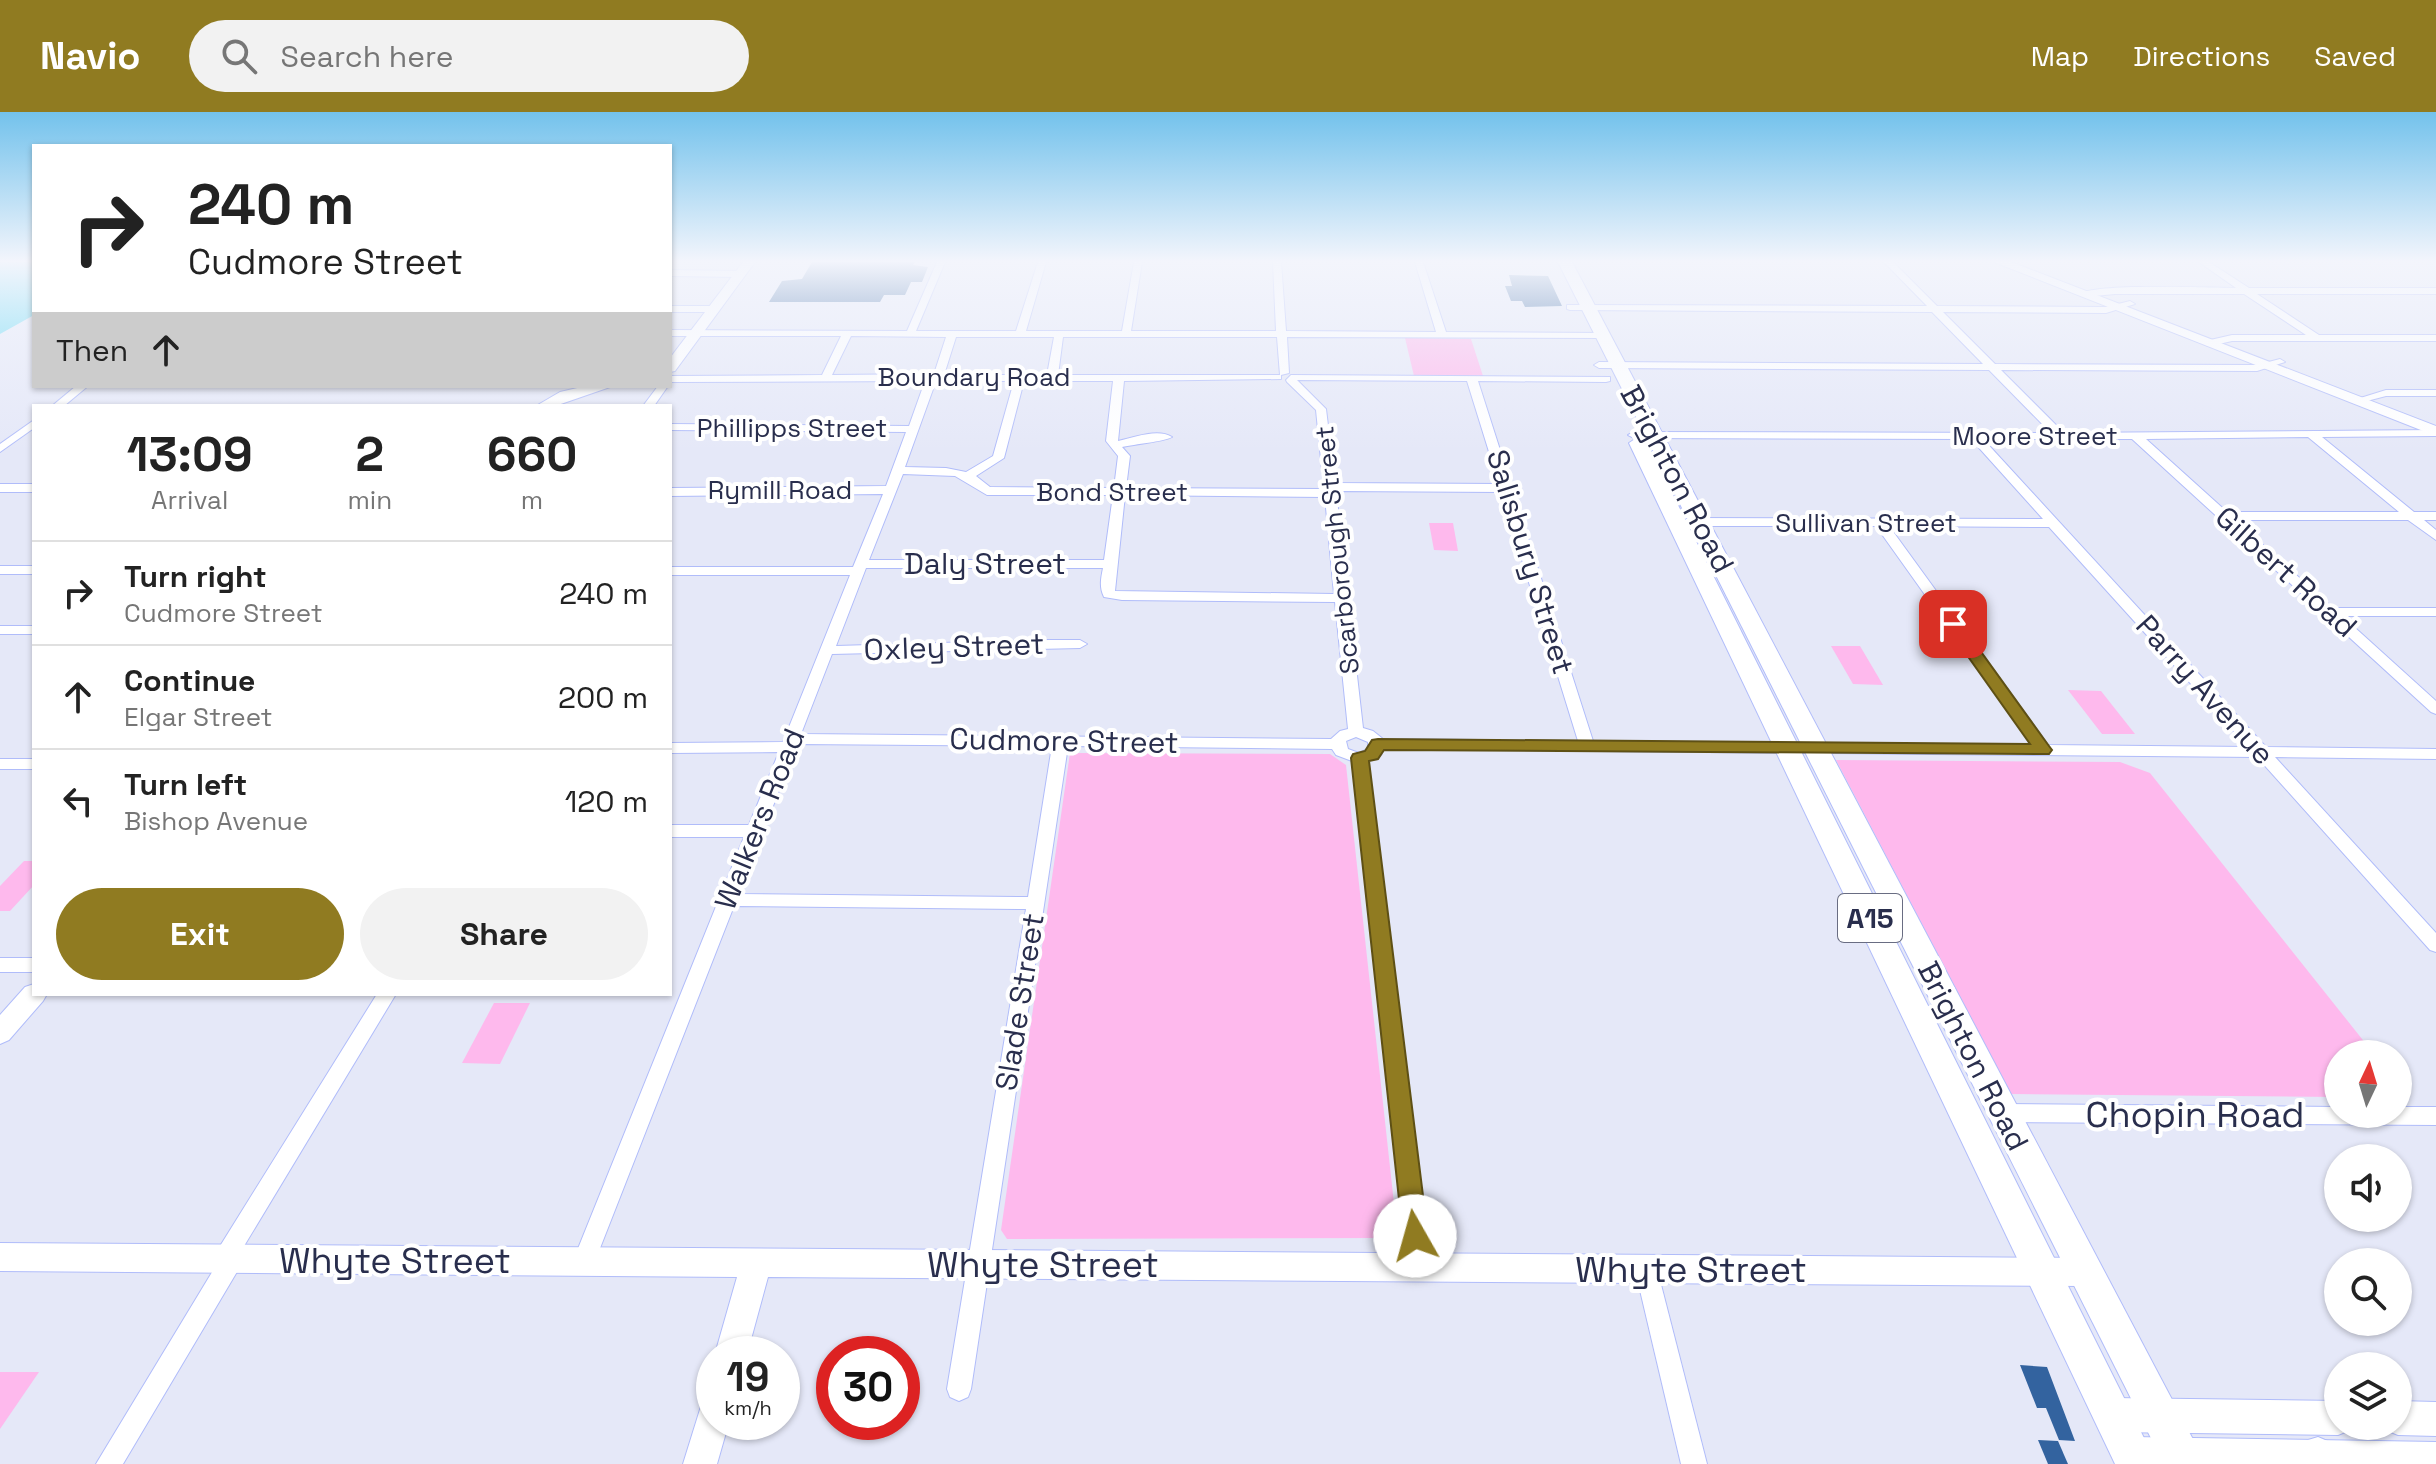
<!DOCTYPE html>
<html lang="en">
<head>
<meta charset="utf-8">
<style>
	body { margin:0; font-family:"Space Grotesk",sans-serif; background:#f2f2f2; color:#222; height:100vh; display:flex; flex-direction:column; font-size:30px; white-space:nowrap }
	* { box-sizing:border-box; margin:0 }
	p { font-size:26px; color:#767676 }
	.icon { flex:none; width:44px; height:44px; fill:none; stroke:currentColor; stroke-width:2; stroke-linecap:round; stroke-linejoin:round }
	.map { position:relative; flex:1; overflow:hidden }
	.panel { position:absolute; left:32px; top:292px; width:640px; height:592px; display:flex; flex-direction:column; background:#fff; border-radius:0px; box-shadow:0 2px 6px #0004 }
	.panel>* { flex:none }
	.guide { position:absolute; left:32px; top:32px; width:640px; height:244px; border-radius:0px; box-shadow:0 2px 6px #0004; background:#fff; color:#222; overflow:hidden }
	.needle { width:52px; rotate:4deg }
	.tools { position:absolute; left:2324px; top:928px; display:grid; gap:16px }
	.tools a { display:grid; place-items:center; width:88px; height:88px; border-radius:50%; background:#fff; box-shadow:0 2px 6px #0004; font-size:40px }
	.speed { position:absolute; left:696px; top:1224px; display:flex; gap:16px; font-size:40px; font-weight:700; text-align:center }
	.speed>* { display:grid; place-content:center; width:104px; height:104px; border-radius:50%; background:#fff; box-shadow:0 2px 6px #0004; line-height:1 }
	.speed small { font-size:20px; font-weight:400 }
	.speed .limit { border:12px solid #d22; background:#fff; color:#111 }
	.pin { position:absolute; display:grid; place-items:center; width:68px; height:68px; color:#fff; margin:-34px; border-radius:16px; box-shadow:0 4px 12px #0006 }
	.me { position:absolute; width:88px; margin:-44px; rotate:353deg; stroke-linejoin:round; filter:drop-shadow(0 0 6px #0008) }
	.turn { display:flex; align-items:center; gap:28px; height:168px; padding:0 24px; font-size:36px }
	.turn .icon { width:104px; height:104px; stroke-width:2.5 }
	.turn b { display:block; font-size:56px; line-height:68px }
	.then { display:flex; align-items:center; height:76px; padding:0 24px; background:#0003; gap:16px; font-size:30px }
	.eta { display:flex; justify-content:space-evenly; align-items:center; height:136px; text-align:center }
	.eta b { font-size:48px; font-weight:600; line-height:56px }
	.action { display:flex; gap:16px; margin-top:auto; padding:16px 24px }
	.action a { flex:1; height:92px; border-radius:48px; background:#907b21; color:#fff; font-size:32px; font-weight:600; line-height:92px; text-align:center }
	.action a+a { background:#f2f2f2; color:#222 }
	ul { padding:0; list-style:none }
	li { display:flex; align-items:center; gap:24px; height:104px; padding:0 24px; border-top:2px solid #e0e0e0 }
	li div { flex:1 }
	li b { display:block; font-size:30px }
	li em { font-style:normal }
	header { display:flex; align-items:center; gap:48px; box-sizing:border-box; height:112px; padding:0 40px; background:#907b21; color:#fff }
	header strong { font-size:38px }
	nav { display:flex; gap:44px; margin-inline-start:auto; font-size:28px }
	.search { width:560px; height:72px; background:#f2f2f2; display:flex; align-items:center; gap:20px; box-sizing:border-box; padding:0 28px; border-radius:44px; color:#767676; font-size:30px }
	.map>svg:first-child { display:block }
	.green { fill:#feb9ed }
	.water { fill:#64d8f3 }
	.building { fill:#33639f }
	.lines { fill:none; stroke-linecap:round; stroke-linejoin:round }
	.street-casing { stroke:#b0bcfa; stroke-width:2 }
	.secondary-casing { stroke:#b0bcfa; stroke-width:2 }
	.primary-casing { stroke:#b0bcfa; stroke-width:2 }
	.street { fill:#fff; fill-rule:evenodd }
	.secondary { fill:#fff; fill-rule:evenodd }
	.primary { fill:#fff; fill-rule:evenodd }
	.route { fill:#907b21; stroke:#5e5015; stroke-width:2 }
	.labels { text-anchor:middle; stroke-width:8; stroke-linejoin:round; paint-order:stroke }
	.far-street-label { font-size:26px; fill:#292e4d; stroke:#fff }
	.shield { fill:#fff; stroke:#696d82; stroke-width:2 }
	.shield-label { font-size:28px; font-weight:bold; fill:#292e4d }
	.street-label { font-size:30px; fill:#292e4d; stroke:#fff }
	.near-street-label { font-size:36px; fill:#292e4d; stroke:#fff }
</style>
</head>
<body>
<header>
<strong>Navio</strong>
<div class="search"><svg class="icon" aria-label="search" viewBox="0 0 24 24"><circle cx="10" cy="10" r="6"/><path d="M15 15l6 6"/></svg>Search here</div>
<nav><a>Map</a><a>Directions</a><a>Saved</a></nav>
</header>
<div class="map">
<svg width="2436" height="1352" viewBox="0 0 2436 1352">
	<rect width="100%" height="100%" fill="#e5e8f8"/>
	<!-- green -->
	<g class="green">
		<path d="M 1405,226 L 1471,227 L 1483,264 L 1414,264 Z"/>
		<path d="M 1429,411 L 1453,411 L 1458,439 L 1434,438 Z"/>
		<path d="M 1831,534 L 1860,534 L 1883,573 L 1853,572 Z"/>
		<path d="M 2068,578 L 2101,579 L 2135,622 L 2102,622 Z"/>
		<path d="M 1070,641 L 1330,642 L 1346,653 L 1397,1119 L 1388,1126 L 1007,1127 L 1001,1118 Z"/>
		<path d="M 1836,648 L 2120,650 L 2150,661 L 2374,942 L 2338,942 L 2338,985 L 2011,982 Z"/>
		<path d="M 24,749 L 34,749 L 34,773 L 10,799 L 0,799 L 0,774 Z"/>
		<path d="M 494,891 L 530,891 L 500,952 L 462,951 Z"/>
		<path d="M 0,1260 L 39,1260 L 0,1317 Z"/>
	</g>
	<!-- water -->
	<path class="water" d="M 0,150 L 34,150 L 34,203 L 0,222 Z"/>
	<!-- building -->
	<g class="building">
		<path d="M 812,150 L 915,150 L 913,153 L 928,155 L 922,170 L 911,170 L 905,183 L 884,183 L 880,190 L 769,190 L 782,169 L 802,167 Z"/>
		<path d="M 1509,163 L 1548,164 L 1562,194 L 1525,195 L 1522,189 L 1511,189 L 1505,174 L 1512,174 Z"/>
		<path d="M 2020,1253 L 2047,1255 L 2075,1329 L 2059,1328 L 2046,1296 L 2037,1296 Z"/>
		<path d="M 2038,1328 L 2058,1329 L 2068,1352 L 2048,1352 Z"/>
	</g>
	<g class="lines">
		<!-- street casing -->
		<g class="street-casing">
			<g id="street">
				<path d="M 937,150 L 945,150 L 916,219 L 1016,219 L 1038,150 L 1046,150 L 1026,219 L 1122,219 L 1134,150 L 1142,150 L 1131,219 L 1276,219 L 1273,150 L 1281,150 L 1286,219 L 1436,220 L 1415,150 L 1423,150 L 1446,220 L 1607,221 L 1609,223 L 1604,226 L 1287,225 L 1289,261 L 1281,263 L 1281,267 L 1124,269 L 1118,329 C 1134,326 1157,316 1172,325 C 1163,330 1135,332 1122,335 L 1130,344 L 1126,376 L 1324,377 L 1316,298 L 1287,270 L 1286,268 L 1291,263 L 1610,265 L 1610,269 L 1606,270 L 1478,269 L 1593,629 L 2032,633 L 1876,414 L 1688,414 L 1682,410 L 1688,406 L 2043,407 L 1971,327 L 1634,326 L 1628,323 L 1634,320 L 2051,321 L 1989,258 L 1599,256 L 1594,253 L 1599,250 L 1983,252 L 1932,200 L 1570,198 L 1567,197 L 1567,193 L 1927,194 L 1884,150 L 1893,150 L 1937,194 L 2106,195 L 2130,189 L 2135,192 L 2106,201 L 1943,200 L 1995,252 L 2257,253 L 2280,247 L 2285,250 L 2257,259 L 2001,258 L 2064,321 L 2436,318 L 2436,324 L 2322,325 L 2414,400 L 2436,400 L 2436,408 L 2424,408 L 2436,418 L 2436,428 L 2408,408 L 2235,408 L 2333,496 L 2436,496 L 2436,504 L 2342,504 L 2436,589 L 2436,602 L 2431,600 L 2132,327 L 1983,327 L 2266,635 L 2436,637 L 2436,647 L 2275,645 L 2436,821 L 2436,840 L 2430,838 L 2257,645 L 1384,637 L 1381,643 L 1367,649 L 1430,1155 L 1427,1162 L 1419,1165 L 1411,1162 L 1408,1155 L 1352,649 L 1336,643 L 1332,637 L 1068,634 L 971,1277 L 968,1285 L 959,1289 L 950,1285 L 947,1277 L 1026,797 L 734,794 L 595,1149 L 592,1156 L 584,1159 L 576,1156 L 573,1149 L 744,725 L 670,725 L 670,713 L 749,713 L 779,640 L 670,641 L 670,631 L 783,630 L 850,463 L 670,463 L 670,455 L 853,455 L 883,382 L 670,384 L 670,376 L 886,374 L 906,320 L 670,318 L 670,312 L 909,314 L 925,269 L 670,270 L 670,264 L 822,263 L 841,224 L 670,224 L 670,218 L 907,219 ZM 851,224 L 946,225 L 934,262 L 832,263 ZM 956,225 L 1054,225 L 1047,263 L 944,263 ZM 1063,225 L 1277,225 L 1280,263 L 1058,263 ZM 1297,268 L 1467,269 L 1499,372 L 1335,371 L 1326,297 ZM 936,269 L 1014,269 L 993,344 L 966,360 L 946,356 L 905,355 ZM 1024,269 L 1113,269 L 1106,329 L 1118,344 L 1114,376 L 990,375 L 976,364 L 1004,346 ZM 2308,325 L 2399,400 L 2227,400 L 2146,327 ZM 903,362 L 955,364 L 987,383 L 1113,383 L 1104,448 L 869,448 ZM 1336,379 L 1501,380 L 1578,629 L 1383,627 L 1373,619 L 1363,616 ZM 1125,383 L 1325,385 L 1334,482 L 1115,479 ZM 1889,414 L 2049,415 L 2248,635 L 2048,633 ZM 866,456 L 1103,456 C 1101,466 1099,475 1104,485 L 1122,488 L 1335,490 L 1348,617 L 1340,619 L 1331,627 L 801,622 L 832,542 L 1080,536 L 1087,532 L 1080,528 L 1048,528 L 836,534 ZM 1356,625 L 1368,630 L 1368,637 L 1359,641 L 1348,637 L 1346,629 ZM 797,632 L 1052,634 L 1028,785 L 739,782 Z"/>
				<path d="M 2199,150 L 2209,150 L 2249,176 L 2436,176 L 2436,182 L 2257,182 L 2319,223 L 2436,223 L 2436,229 L 2232,229 L 2210,234 L 2206,233 L 2206,229 L 2232,223 L 2306,223 L 2244,182 L 2115,182 L 2084,185 L 2079,182 C 2100,171 2206,176 2236,176 Z"/>
				<path d="M 670,158 L 740,159 L 745,162 L 740,165 L 670,164 Z"/>
				<path d="M 670,194 L 713,194 L 718,197 L 713,200 L 670,200 Z"/>
				<path d="M 76,274 L 88,274 L 64,294 L 52,294 Z"/>
				<path d="M 658,274 L 668,274 L 654,294 L 643,294 Z"/>
				<path d="M 2386,278 L 2436,278 L 2436,284 L 2386,284 L 2359,291 L 2354,288 Z"/>
				<path d="M 34,308 L 34,316 L 0,340 L 0,332 Z"/>
				<rect x="0" y="372" width="34" height="8"/>
				<rect x="0" y="454" width="34" height="8"/>
				<rect x="0" y="514" width="34" height="8"/>
				<rect x="0" y="647" width="34" height="10"/>
				<rect x="0" y="846" width="34" height="14"/>
				<path d="M 377,882 L 396,882 L 241,1139 L 244,1146 L 241,1153 L 123,1352 L 96,1352 L 217,1152 L 214,1146 L 217,1139 Z"/>
				<path d="M 2002,992 L 2338,995 L 2338,1002 L 2398,1002 L 2398,995 L 2436,995 L 2436,1013 L 2002,1010 L 1995,1007 L 1992,1001 L 1995,995 Z"/>
				<path d="M 1646,1147 L 1654,1150 L 1657,1157 L 1707,1352 L 1681,1352 L 1635,1157 L 1638,1150 Z"/>
			</g>
		</g>
		<!-- secondary casing -->
		<g class="secondary-casing">
			<g id="secondary">
				<path d="M 743,150 L 755,150 L 675,259 L 670,260 L 670,246 Z"/>
				<path d="M 1994,150 L 2011,150 L 2436,314 L 2436,324 Z"/>
				<path d="M 586,274 L 613,274 L 555,294 L 536,294 L 560,280 Z"/>
				<path d="M 34,872 L 34,882 L 47,882 L 43,889 L 9,928 L 0,932 L 0,903 L 25,875 Z"/>
				<path d="M 0,1131 L 2086,1146 L 2097,1150 L 2102,1160 L 2097,1170 L 2086,1174 L 768,1165 L 747,1242 L 715,1242 L 737,1165 L 0,1159 Z"/>
				<path d="M 714,1286 L 714,1310 L 729,1310 L 717,1352 L 683,1352 L 702,1291 Z"/>
				<path d="M 2112,1286 L 2338,1289 L 2338,1314 L 2352,1314 L 2350,1318 L 2338,1323 L 2112,1320 L 2100,1315 L 2095,1303 L 2100,1291 Z"/>
				<path d="M 2398,1289 L 2436,1290 L 2436,1324 L 2398,1323 L 2386,1318 L 2384,1314 L 2398,1314 Z"/>
				<path d="M 2132,1325 L 2436,1330 L 2436,1352 L 2119,1352 L 2115,1342 L 2120,1330 Z"/>
			</g>
		</g>
		<!-- primary casing -->
		<g class="primary-casing">
			<g id="primary">
				<path d="M 1558,150 L 1572,150 L 2206,1352 L 2164,1352 Z"/>
				<path d="M 1638,325 L 1647,331 L 2157,1352 L 2115,1352 L 1629,331 Z"/>
				<path d="M 2318,1325 L 2332,1331 L 2338,1345 L 2335,1352 L 2269,1352 L 2275,1338 Z"/>
			</g>
		</g>
		<!-- street -->
		<use href="#street" class="street"/>
		<!-- secondary -->
		<use href="#secondary" class="secondary"/>
		<!-- primary -->
		<use href="#primary" class="primary"/>
	</g>
	<!-- sky -->
	<linearGradient id="sky" x2="0" y2="1"><stop stop-color="#73c2ec"/><stop offset="0.44" stop-color="#f3f5fc"/><stop offset="1" stop-color="#f3f5fc" stop-opacity="0"/></linearGradient>
	<rect width="2436" height="339" fill="url(#sky)"/>
	<!-- route -->
	<path class="route" d="M 1953,507 L 1958,508 L 2049,634 L 2052,638 L 2049,642 L 1384,638 L 1378,647 L 1369,649 L 1428,1124 L 1424,1132 L 1415,1135 L 1406,1132 L 1403,1124 L 1351,646 L 1353,642 L 1365,639 L 1372,628 L 1378,627 L 2030,632 L 1945,512 Z"/>
	<g class="labels">
		<!-- far-street labels -->
		<g class="far-street-label">
			<text x="974" y="274">Boundary Road</text>
			<text x="792" y="325">Phillipps Street</text>
			<text x="2035" y="333">Moore Street</text>
			<text x="780" y="387">Rymill Road</text>
			<text x="1112" y="389">Bond Street</text>
			<text x="1866" y="420">Sullivan Street</text>
			<text transform="translate(1337 438) rotate(-96)" y="9">Scarborough Street</text>
		</g>
		<!-- shield labels -->
		<rect class="shield" x="1838" y="782" width="64" height="48" rx="6"/>
		<g class="shield-label">
			<text x="1870" y="816">A15</text>
		</g>
		<!-- street labels -->
		<g class="street-label">
			<text transform="translate(1677 367) rotate(62)" y="10">Brighton Road</text>
			<text transform="translate(1530 450) rotate(73)" y="10">Salisbury Street</text>
			<text x="985" y="462">Daly Street</text>
			<text transform="translate(2286 460) rotate(42)" y="10">Gilbert Road</text>
			<text transform="translate(954 535) rotate(-2)" y="10">Oxley Street</text>
			<text transform="translate(2205 578) rotate(48)" y="10">Parry Avenue</text>
			<text transform="translate(1064 629) rotate(1)" y="10">Cudmore Street</text>
			<text transform="translate(760 707) rotate(-68)" y="10">Walkers Road</text>
			<text transform="translate(1020 890) rotate(-81)" y="10">Slade Street</text>
			<text transform="translate(1973 944) rotate(63)" y="10">Brighton Road</text>
		</g>
		<!-- near-street labels -->
		<g class="near-street-label">
			<text x="2195" y="1015">Chopin Road</text>
			<text x="395" y="1161">Whyte Street</text>
			<text x="1043" y="1165">Whyte Street</text>
			<text x="1691" y="1170">Whyte Street</text>
		</g>
	</g>
</svg>
<div class="tools">
<a><svg class="needle" viewBox="-14 -14 28 28"><path d="M0-13l5 13h-10z" fill="#e53935"/><path d="M0 13l5-13h-10z" fill="#767676"/></svg></a>
<a><svg class="icon" aria-label="sound" viewBox="0 0 24 24"><path d="M4 9h4l5-4v14l-5-4H4zM17 9q2 3 0 6"/></svg></a>
<a><svg class="icon" aria-label="search" viewBox="0 0 24 24"><circle cx="10" cy="10" r="6"/><path d="M15 15l6 6"/></svg></a>
<a><svg class="icon" aria-label="layers" viewBox="0 0 24 24"><path d="M12 4l9 5-9 5-9-5zM3 14l9 5 9-5"/></svg></a>
</div>
<div class="speed"><div>19<small>km/h</small></div><div class="limit">30</div></div>
<div class="pin" style="left:1953px;top:512px;background:#d93025"><svg class="icon" aria-label="arrive" viewBox="0 0 24 24"><path d="M6 21V4h12l-3 4 3 4H6"/></svg></div>
<svg class="me" style="left:1415px;top:1124px" viewBox="-20 -20 40 40"><circle r="19" fill="#fff"/><path d="M0-13L10 11 0 6-10 11z" fill="#907b21"/></svg>
<div class="guide">
<div class="turn"><svg class="icon" aria-label="right" viewBox="0 0 24 24"><path d="M7 20v-9h11M14 6l5 5-5 5"/></svg><div><b>240 m</b>Cudmore Street</div></div>
<div class="then">Then<svg class="icon" aria-label="ahead" viewBox="0 0 24 24"><path d="M12 20V5M6 11l6-6 6 6"/></svg></div>
</div>
<section class="panel">
<div class="eta">
<div><b>13:09</b><p>Arrival</p></div>
<div><b>2</b><p>min</p></div>
<div><b>660</b><p>m</p></div>
</div>
<ul>
<li><svg class="icon" aria-label="right" viewBox="0 0 24 24"><path d="M7 20v-9h11M14 6l5 5-5 5"/></svg><div><b>Turn right</b><p>Cudmore Street</p></div><em>240 m</em></li>
<li><svg class="icon" aria-label="ahead" viewBox="0 0 24 24"><path d="M12 20V5M6 11l6-6 6 6"/></svg><div><b>Continue</b><p>Elgar Street</p></div><em>200 m</em></li>
<li><svg class="icon" aria-label="left" viewBox="0 0 24 24"><path d="M17 20v-9H6M10 6l-5 5 5 5"/></svg><div><b>Turn left</b><p>Bishop Avenue</p></div><em>120 m</em></li>
</ul>
<div class="action"><a>Exit</a><a>Share</a></div>
</section>
</div>
</body>
</html>
